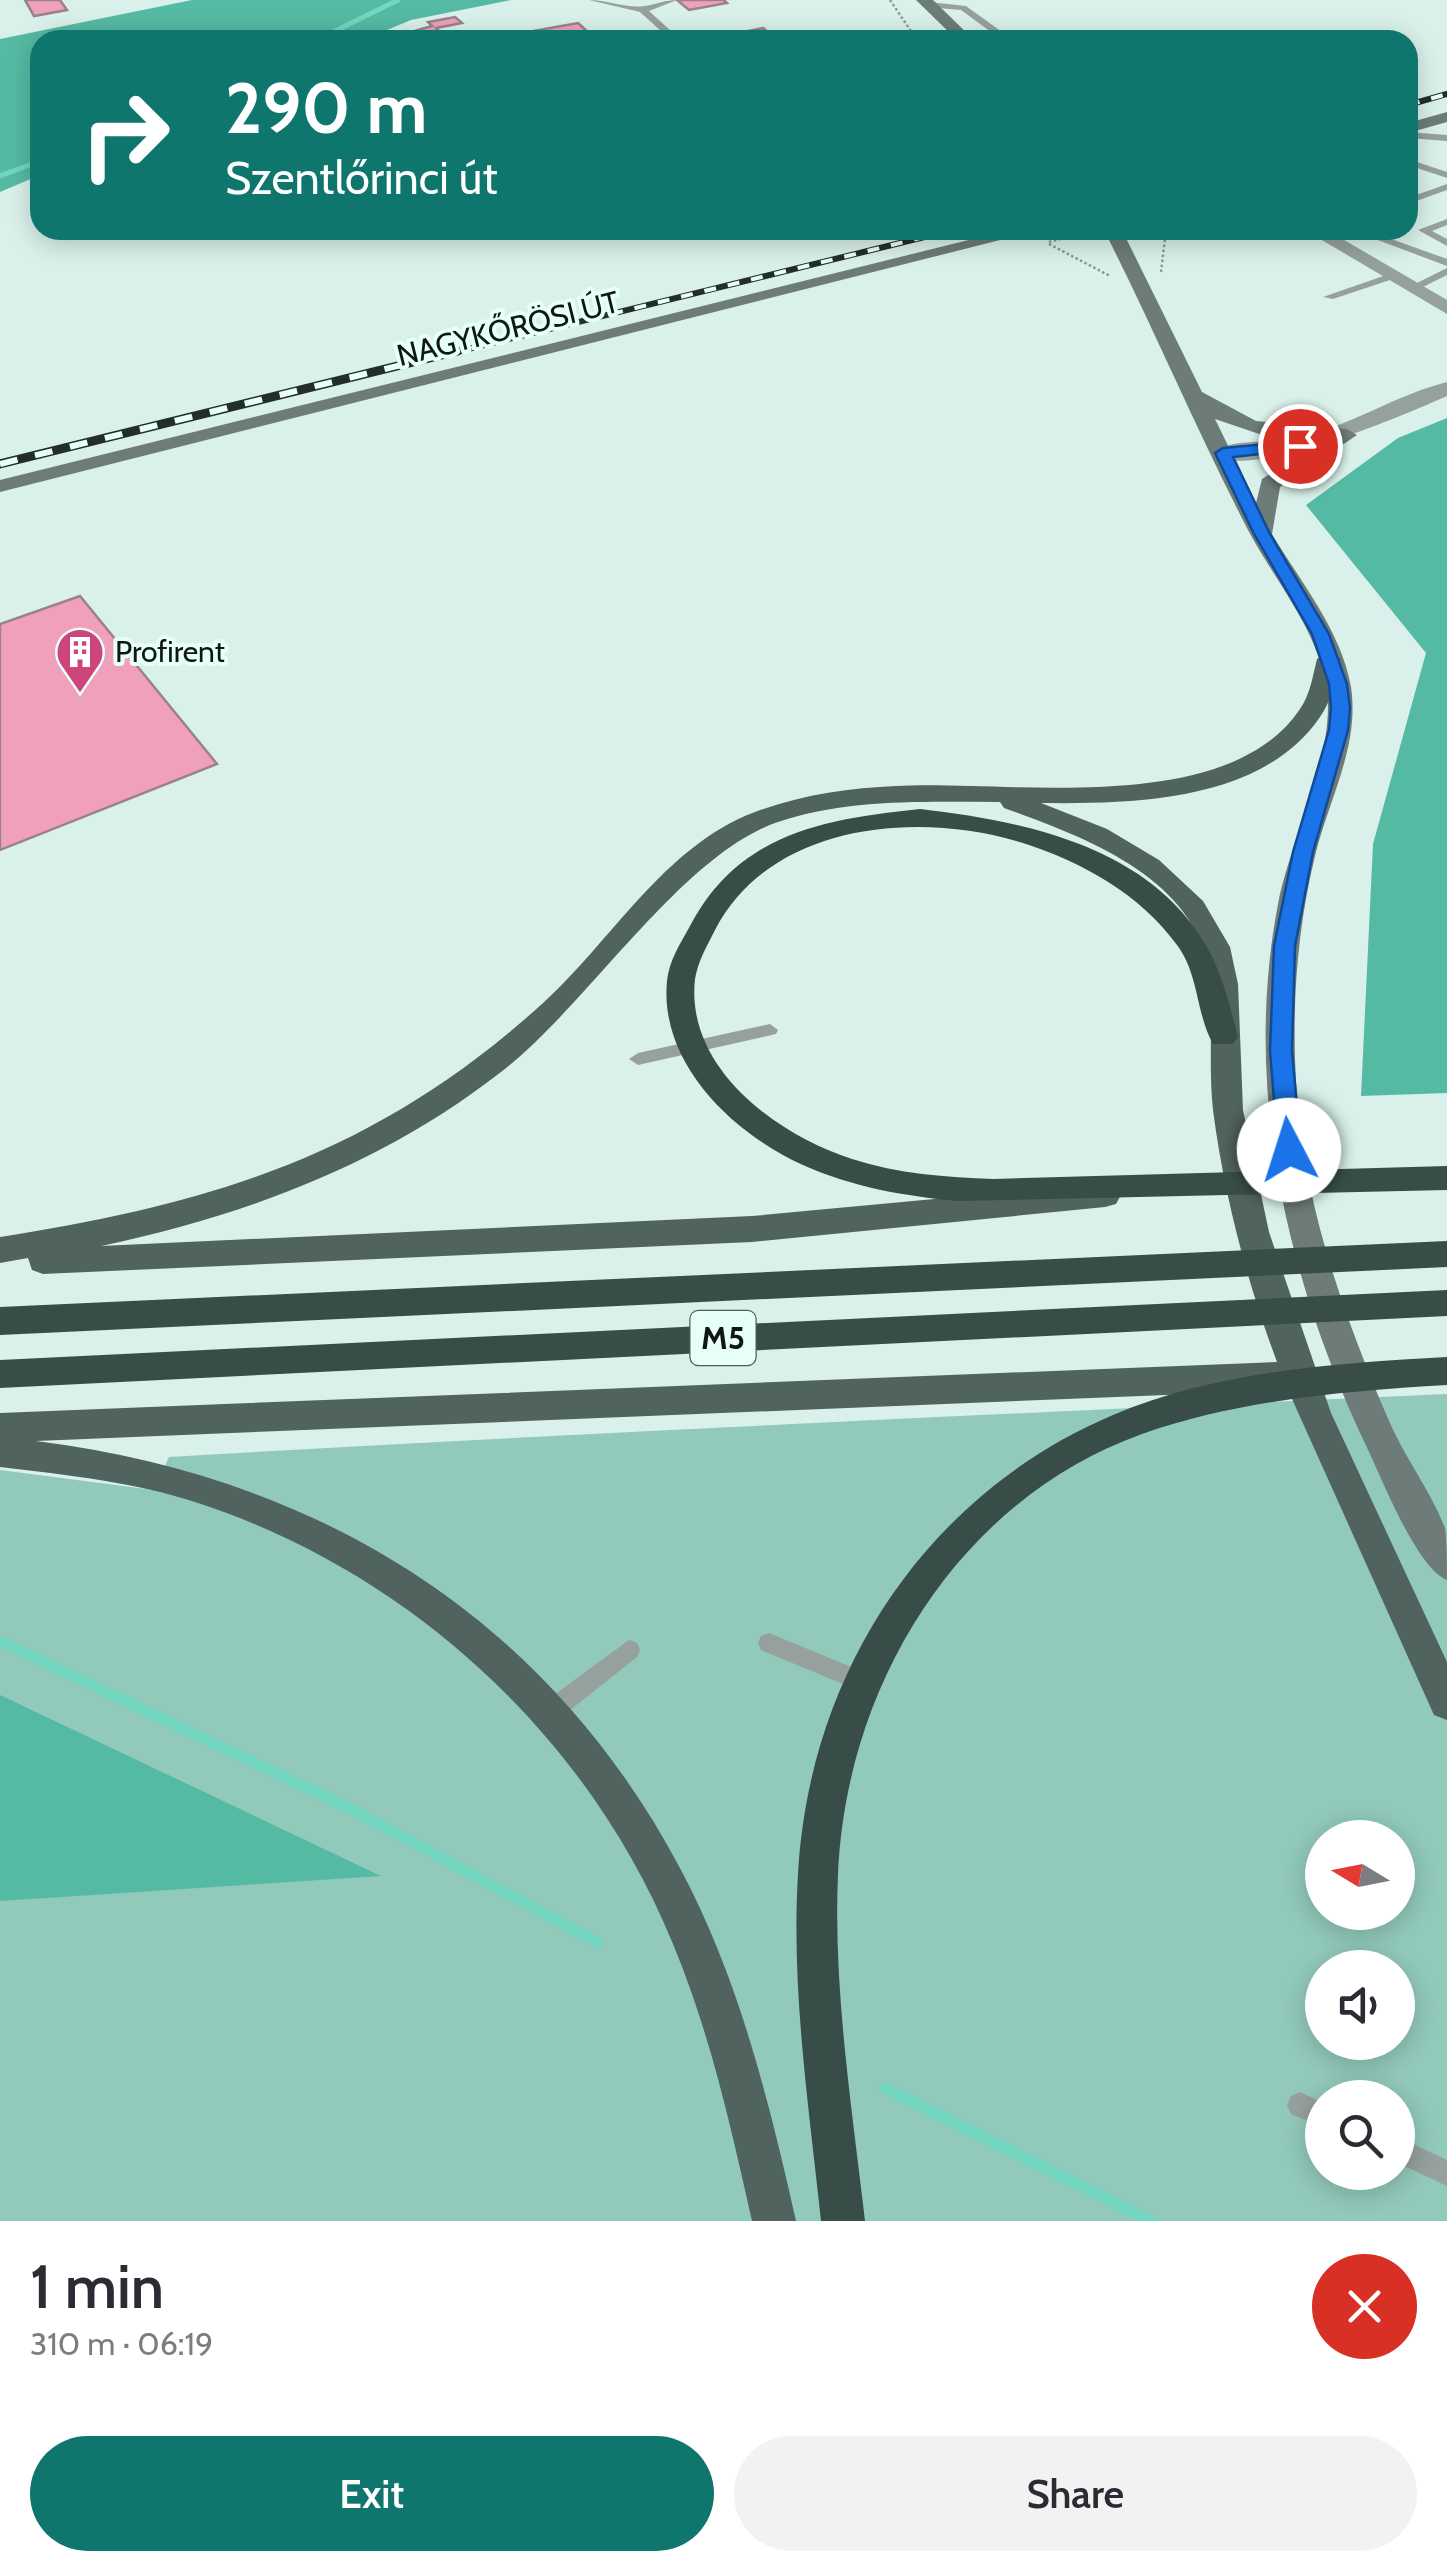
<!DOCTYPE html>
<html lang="en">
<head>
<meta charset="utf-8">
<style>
	body { margin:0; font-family:Cabin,sans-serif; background:#f2f2f3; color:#2b2b33; height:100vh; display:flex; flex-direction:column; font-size:38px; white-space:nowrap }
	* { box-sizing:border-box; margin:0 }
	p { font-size:32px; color:#7c7c81 }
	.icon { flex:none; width:55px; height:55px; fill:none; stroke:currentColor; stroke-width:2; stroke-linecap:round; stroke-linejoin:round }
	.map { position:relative; height:2221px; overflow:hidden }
	.details { display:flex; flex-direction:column; background:#fff; flex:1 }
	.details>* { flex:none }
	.hud { position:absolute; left:30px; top:30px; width:1388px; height:210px; border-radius:30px; box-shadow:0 5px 25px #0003; background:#0f766e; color:#fff; overflow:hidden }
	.needle { width:65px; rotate:280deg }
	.fabs { position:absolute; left:1305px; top:1820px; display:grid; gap:20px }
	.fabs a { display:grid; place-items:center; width:110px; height:110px; border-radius:50%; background:#fff; box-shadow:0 5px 25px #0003; font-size:50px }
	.pin { position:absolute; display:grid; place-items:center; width:85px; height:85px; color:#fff; margin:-42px; border:5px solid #fff; border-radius:50%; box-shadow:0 2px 10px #0007 }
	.me { position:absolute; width:110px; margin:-55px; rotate:355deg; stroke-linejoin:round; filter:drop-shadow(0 0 8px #0008) }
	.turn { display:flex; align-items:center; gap:35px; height:210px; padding:0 30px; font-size:45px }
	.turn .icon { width:130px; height:130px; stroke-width:2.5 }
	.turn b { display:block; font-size:70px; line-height:85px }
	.round { display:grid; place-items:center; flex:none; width:105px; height:105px; border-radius:52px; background:#f2f2f3 }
	.head { display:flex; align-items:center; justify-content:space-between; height:170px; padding:0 30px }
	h1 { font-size:60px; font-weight:600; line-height:75px }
	.cta { display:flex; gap:20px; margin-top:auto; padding:20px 30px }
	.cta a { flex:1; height:115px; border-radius:60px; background:#0f766e; color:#fff; font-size:40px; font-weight:600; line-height:115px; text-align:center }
	.cta a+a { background:#f2f2f3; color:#2b2b33 }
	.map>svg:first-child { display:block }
	.green { fill:#91c9bb; fill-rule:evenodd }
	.forest { fill:#55baa4 }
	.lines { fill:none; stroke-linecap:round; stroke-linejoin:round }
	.stream-far1 { stroke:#72d6c0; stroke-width:5 }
	.stream { stroke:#72d6c0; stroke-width:11 }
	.building { fill:#f0a0ba; stroke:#988389; stroke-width:2.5 }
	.path { stroke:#889a95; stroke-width:2.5; stroke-dasharray:2.5 2.5; stroke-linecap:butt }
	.lane { fill:#96a09d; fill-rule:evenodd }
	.street { fill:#96a09d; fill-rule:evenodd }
	.secondary { fill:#6d7c78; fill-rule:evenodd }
	.primary { fill:#51635e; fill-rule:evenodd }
	.highway { fill:#384d48; fill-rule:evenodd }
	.rail-far1-casing { stroke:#232d2a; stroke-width:6 }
	.rail-casing { stroke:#232d2a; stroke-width:9 }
	.rail-far1 { stroke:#e6fff8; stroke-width:4; stroke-dasharray:12; stroke-linecap:butt }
	.rail { stroke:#e6fff8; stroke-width:6; stroke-dasharray:18; stroke-linecap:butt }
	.route { fill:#1a73e8; stroke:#114b97; stroke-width:2.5 }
	.labels { text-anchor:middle; stroke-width:8; stroke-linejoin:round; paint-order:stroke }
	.far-street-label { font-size:30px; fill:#0f1715; stroke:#e6fff8 }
	.far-poi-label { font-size:30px; fill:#0f1715; stroke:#e6fff8; text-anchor:start }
	.shield { fill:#e6fff8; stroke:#505d59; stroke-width:2.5 }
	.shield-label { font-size:32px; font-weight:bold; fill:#0f1715 }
</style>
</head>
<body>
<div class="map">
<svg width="1447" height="2221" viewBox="0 0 1447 2221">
	<rect width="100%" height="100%" fill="#d9f1ea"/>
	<!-- green -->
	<path class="green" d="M 1447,1394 L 1447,2221 L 0,2221 L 0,1470 L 154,1490 L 169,1457 C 595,1432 1021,1413 1447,1394 ZM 1322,1838 L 1398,1838 L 1398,1912 L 1322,1912 ZM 1322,1968 L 1398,1968 L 1398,2042 L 1322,2042 ZM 1322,2098 L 1398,2098 L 1398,2172 L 1322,2172 Z"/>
	<!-- forest -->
	<g class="forest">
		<path d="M 192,0 L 511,0 L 411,20 L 363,40 L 40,40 L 40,175 L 0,192 L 0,39 Z"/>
		<path d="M 1447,418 L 1447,1093 L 1361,1096 L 1373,844 L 1426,653 L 1306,505 L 1398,438 Z"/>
		<path d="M 0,1695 L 381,1876 L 0,1901 Z"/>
	</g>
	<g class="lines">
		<!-- stream-far1 -->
		<g class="stream-far1">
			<path d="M 317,40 L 398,0"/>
			<path d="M 0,176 L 40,161"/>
		</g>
		<!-- stream -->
		<g class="stream">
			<path d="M 0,1641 L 351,1809 L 597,1942"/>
			<path d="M 885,2088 L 1151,2221"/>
		</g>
	</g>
	<!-- building -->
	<g class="building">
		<path d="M 25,0 L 60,0 L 67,10 L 34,16 Z"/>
		<path d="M 677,0 L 724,0 L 727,3 L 689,10 Z"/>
		<path d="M 455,17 L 462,23 L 436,28 L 440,32 L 413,37 L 416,40 L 384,40 L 432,26 L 428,22 Z"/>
		<path d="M 578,23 L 590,34 L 556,40 L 483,40 Z"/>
		<path d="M 763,28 L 778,40 L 741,40 L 733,34 Z"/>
		<path d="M 80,596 L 217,764 L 0,850 L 0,624 Z"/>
	</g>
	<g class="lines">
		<!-- path -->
		<g class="path">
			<path d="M 890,0 L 917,40"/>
			<path d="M 1049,242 L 1091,231"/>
			<path d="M 1049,244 L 1110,276"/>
			<path d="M 1161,272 L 1166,230"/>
		</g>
		<!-- lane -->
		<g class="lane">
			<path d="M 589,0 C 607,0 628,9 645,6 C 657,4 665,0 677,0 L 649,11 L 681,40 L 671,40 L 640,12 Z"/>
			<path d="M 929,2 L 966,6 L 1013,40 L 1002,40 L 961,10 L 926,7 Z"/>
			<path d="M 641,32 L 653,40 L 642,40 L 636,35 Z"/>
			<path d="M 1408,132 L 1447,135 L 1447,141 L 1408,138 Z"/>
			<path d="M 1408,159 L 1447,172 L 1447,178 L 1408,165 Z"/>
			<path d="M 1447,184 L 1447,190 L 1408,204 L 1408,198 Z"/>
			<path d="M 1447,219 L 1447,225 L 1432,231 L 1447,239 L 1447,246 L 1418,230 Z"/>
			<path d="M 1351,230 L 1366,230 L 1447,259 L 1447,266 Z"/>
			<path d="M 1447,268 L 1447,275 L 1417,290 L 1407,288 Z"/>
			<path d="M 1392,273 L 1397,276 L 1396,278 L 1333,299 L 1323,297 Z"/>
			<path d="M 770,1024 L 778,1030 L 776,1034 L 638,1065 L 629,1059 L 638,1053 Z"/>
			<path d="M 769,1633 L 868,1674 L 871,1681 L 868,1688 L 860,1691 L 761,1650 L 758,1643 L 761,1636 Z"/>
			<path d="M 629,1640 L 637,1643 L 640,1650 L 637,1657 L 555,1722 L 547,1725 L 539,1722 L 536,1714 L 539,1706 Z"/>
			<path d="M 1300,2092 L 1322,2102 L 1322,2127 L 1291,2114 L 1287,2105 L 1291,2096 Z"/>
			<path d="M 1398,2137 L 1447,2160 L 1447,2186 L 1398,2163 Z"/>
		</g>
		<!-- street -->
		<g class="street">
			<path d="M 1305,230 L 1327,230 L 1447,300 L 1447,314 Z"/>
			<path d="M 1447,382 L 1447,396 C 1409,413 1245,484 1212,453 C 1228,438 1273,443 1295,439 C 1349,427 1395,395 1447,382 Z"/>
		</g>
		<!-- secondary -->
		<g class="secondary">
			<path d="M 916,0 L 933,0 L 974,40 L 957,40 Z"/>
			<path d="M 1447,112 L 1447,122 L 1408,133 L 1408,123 Z"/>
			<path d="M 1009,230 L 1040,230 L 0,492 L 0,480 Z"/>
			<path d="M 1104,230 L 1122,230 L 1202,392 L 1256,421 L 1347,429 L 1357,435 L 1280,487 L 1272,534 C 1301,583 1341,630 1351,687 C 1360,746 1328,801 1315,856 C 1296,934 1291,1015 1297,1096 C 1305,1206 1343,1313 1386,1414 C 1402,1454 1430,1489 1445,1528 C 1447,1542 1447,1565 1447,1580 C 1418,1569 1384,1484 1370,1454 C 1288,1284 1242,1092 1278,904 C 1291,836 1338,752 1326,684 C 1315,626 1275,581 1248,530 C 1197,431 1154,329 1104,230 ZM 1215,419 L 1268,437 L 1324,441 L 1262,479 L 1256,503 Z"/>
		</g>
		<!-- primary -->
		<path class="primary" d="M 1329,652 L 1341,659 C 1336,679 1332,700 1320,717 C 1262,802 1134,804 1041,803 L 1107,829 L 1159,860 L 1203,901 L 1230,947 L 1238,984 L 1243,1110 L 1269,1232 L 1331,1413 L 1447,1662 L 1447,1720 L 1434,1715 L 1288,1390 L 36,1441 C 317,1476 547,1616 681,1870 C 739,1979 769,2101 796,2221 L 752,2221 C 731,2127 710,2033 673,1944 C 589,1738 412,1574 201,1504 C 136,1482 67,1475 0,1467 L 0,1413 L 1277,1362 C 1247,1282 1224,1195 1213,1110 C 1208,1064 1214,1018 1208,972 C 1196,877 1081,836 1004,808 L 1000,802 C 926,802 846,798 775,823 C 679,858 587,1006 501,1072 C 383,1164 247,1215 101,1246 L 752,1216 L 1105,1183 L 1116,1186 L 1121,1195 L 1116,1204 L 1105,1207 L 752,1242 L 43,1274 L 32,1270 L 28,1258 L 0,1263 L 0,1237 C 216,1203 376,1154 542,1004 C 611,942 664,846 755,812 C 800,795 849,788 896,786 C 1010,780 1227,818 1300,709 C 1310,695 1313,675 1317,659 Z"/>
		<!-- highway -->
		<g class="highway">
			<path d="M 920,809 C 1025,821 1152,847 1208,949 C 1223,976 1230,1007 1238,1037 L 1233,1044 L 1213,1044 C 1196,1014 1199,974 1177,945 C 1140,894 1082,862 1023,843 C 918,810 770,823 715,930 C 707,946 698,961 695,979 C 685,1068 777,1135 852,1159 C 898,1174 946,1177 994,1179 L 1447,1166 L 1447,1190 L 957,1201 C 904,1196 852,1187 803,1165 C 734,1134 659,1064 667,981 C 669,961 680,944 690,926 C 739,833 824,819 920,809 Z"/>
			<path d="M 1447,1241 L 1447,1267 L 0,1335 L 0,1307 Z"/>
			<path d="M 1447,1290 L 1447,1316 L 0,1388 L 0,1360 Z"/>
			<path d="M 1447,1357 L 1447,1385 C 1345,1391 1239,1400 1142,1434 C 958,1500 846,1685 838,1874 C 833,1990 852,2107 865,2221 L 821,2221 C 809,2107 791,1990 798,1874 C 809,1673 926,1494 1113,1415 C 1217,1371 1336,1363 1447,1357 Z"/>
		</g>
		<!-- rail-far1 casing -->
		<g class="rail-far1-casing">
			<g id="rail-far1">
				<path d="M 1408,105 L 1447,94"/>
				<path d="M 448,354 L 953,230"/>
			</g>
		</g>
		<!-- rail casing -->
		<g class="rail-casing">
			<path id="rail" d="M 0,464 L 458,351"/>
		</g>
		<!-- rail-far1 -->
		<use href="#rail-far1" class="rail-far1"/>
		<!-- rail -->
		<use href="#rail" class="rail"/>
	</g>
	<!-- route -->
	<path class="route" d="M 1300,441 L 1307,446 L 1305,449 L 1233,457 L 1270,534 L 1329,634 L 1347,684 L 1350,708 L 1348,730 L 1313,852 L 1295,946 L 1292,1051 L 1301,1150 L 1289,1159 L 1278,1150 L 1270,1051 L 1274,946 L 1293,852 L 1329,730 L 1331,708 L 1329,684 L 1312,634 L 1254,534 L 1215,453 L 1223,448 Z"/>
	<!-- icons -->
	<defs>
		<g id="building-pin" transform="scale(2.5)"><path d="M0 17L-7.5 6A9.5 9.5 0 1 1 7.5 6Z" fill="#ce447d" stroke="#e6fff8"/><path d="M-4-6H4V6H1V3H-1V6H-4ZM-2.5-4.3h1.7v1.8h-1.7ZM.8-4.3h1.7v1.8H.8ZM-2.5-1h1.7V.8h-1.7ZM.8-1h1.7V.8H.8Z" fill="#fff"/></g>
	</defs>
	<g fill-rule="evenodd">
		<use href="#building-pin" x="80" y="652"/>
	</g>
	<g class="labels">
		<!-- far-street labels -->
		<g class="far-street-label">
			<text transform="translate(508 329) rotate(-14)" y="10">NAGYKŐRÖSI ÚT</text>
		</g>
		<!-- far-poi labels -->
		<g class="far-poi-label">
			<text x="115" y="662">Profirent</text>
		</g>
		<!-- shield labels -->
		<rect class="shield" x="690.5" y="1311" width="65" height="54" rx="8"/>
		<g class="shield-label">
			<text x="723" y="1349">M5</text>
		</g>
	</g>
</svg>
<div class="fabs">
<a><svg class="needle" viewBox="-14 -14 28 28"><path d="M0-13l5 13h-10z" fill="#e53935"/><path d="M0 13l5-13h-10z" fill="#7c7c81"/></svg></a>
<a><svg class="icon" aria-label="sound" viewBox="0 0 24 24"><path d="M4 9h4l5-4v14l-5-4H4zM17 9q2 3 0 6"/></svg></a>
<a><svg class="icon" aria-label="search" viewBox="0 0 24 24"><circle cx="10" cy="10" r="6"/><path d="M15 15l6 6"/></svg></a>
</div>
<div class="pin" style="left:1300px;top:446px;background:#d93025"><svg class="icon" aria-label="arrive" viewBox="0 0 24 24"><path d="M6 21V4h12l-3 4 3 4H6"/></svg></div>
<svg class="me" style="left:1289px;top:1150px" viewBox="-20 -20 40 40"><circle r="19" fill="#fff"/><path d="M0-13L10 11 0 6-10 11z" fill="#1a73e8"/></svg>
<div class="hud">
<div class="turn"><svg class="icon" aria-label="right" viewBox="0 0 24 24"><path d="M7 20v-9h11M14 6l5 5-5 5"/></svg><div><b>290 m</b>Szentlőrinci út</div></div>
</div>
</div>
<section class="details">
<div class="head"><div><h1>1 min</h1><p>310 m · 06:19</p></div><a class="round" style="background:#d93025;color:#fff"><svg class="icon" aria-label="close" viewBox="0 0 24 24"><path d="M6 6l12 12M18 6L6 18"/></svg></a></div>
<div class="cta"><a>Exit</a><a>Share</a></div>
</section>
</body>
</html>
